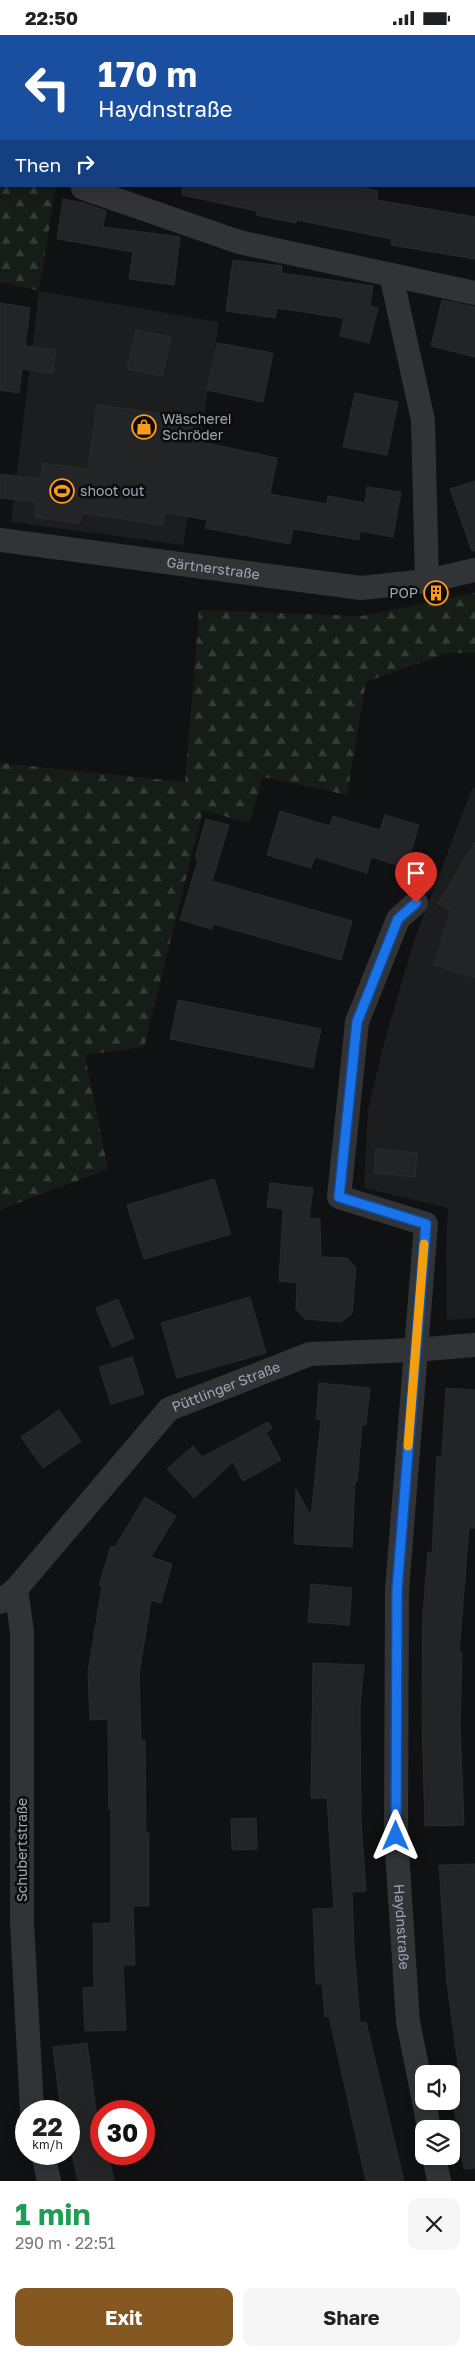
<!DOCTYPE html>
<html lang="en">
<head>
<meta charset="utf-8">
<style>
	body { margin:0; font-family:"Golos Text",sans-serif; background:#f6f6f6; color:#202124; height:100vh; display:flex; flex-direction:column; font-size:19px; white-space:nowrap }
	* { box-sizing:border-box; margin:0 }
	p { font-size:16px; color:#757577 }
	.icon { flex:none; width:28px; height:28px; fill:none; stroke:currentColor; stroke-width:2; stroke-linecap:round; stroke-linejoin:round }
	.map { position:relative; height:2146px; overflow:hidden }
	.sheet { display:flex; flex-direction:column; background:#fff; flex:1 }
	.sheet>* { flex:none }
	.guide { position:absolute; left:0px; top:0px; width:475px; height:152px; box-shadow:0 2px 12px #0003; background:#1a4fa0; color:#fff; overflow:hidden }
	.fabs { position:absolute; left:415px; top:2030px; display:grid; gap:10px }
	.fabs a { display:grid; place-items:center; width:45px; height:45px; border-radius:10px; background:#fff; box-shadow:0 2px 12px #0003; font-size:25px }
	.speed { position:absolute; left:15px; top:2065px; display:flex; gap:10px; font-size:25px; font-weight:700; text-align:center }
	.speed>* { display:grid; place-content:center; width:65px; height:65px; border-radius:50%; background:#fff; box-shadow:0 2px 12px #0003; line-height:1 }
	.speed small { font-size:12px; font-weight:400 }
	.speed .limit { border:8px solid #d22; background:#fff; color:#111 }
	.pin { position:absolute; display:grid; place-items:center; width:42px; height:42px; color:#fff; margin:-51px -21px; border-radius:50% 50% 50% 0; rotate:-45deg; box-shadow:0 0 5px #0007 }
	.pin .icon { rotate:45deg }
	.me { position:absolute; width:55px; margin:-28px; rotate:0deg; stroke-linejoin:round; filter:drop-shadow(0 0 4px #0008) }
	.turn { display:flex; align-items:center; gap:18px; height:105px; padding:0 15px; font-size:22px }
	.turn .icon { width:65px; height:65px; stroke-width:2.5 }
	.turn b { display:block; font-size:35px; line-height:42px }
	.then { display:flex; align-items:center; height:48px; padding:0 15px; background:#0003; gap:10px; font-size:19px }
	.round { display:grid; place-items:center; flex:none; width:52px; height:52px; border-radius:10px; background:#f6f6f6 }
	.summary { display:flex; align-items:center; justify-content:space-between; height:85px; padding:0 15px }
	h1 { font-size:30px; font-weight:700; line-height:38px; color:#1e9e55 }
	.cta { display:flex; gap:10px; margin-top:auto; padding:10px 15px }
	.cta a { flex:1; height:58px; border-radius:10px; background:#845820; color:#fff; font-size:20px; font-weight:700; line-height:58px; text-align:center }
	.cta a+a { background:#f6f6f6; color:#202124 }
	.status { display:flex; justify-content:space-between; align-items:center; height:35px; padding:0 25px; background:#fff; direction:ltr }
	.status svg { height:14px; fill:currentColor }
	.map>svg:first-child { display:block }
	.built { fill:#1c1d1f }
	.forest { fill:url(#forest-firs) }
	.building { fill:#232426; stroke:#2a2b2e }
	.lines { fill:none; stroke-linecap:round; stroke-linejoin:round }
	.minor { stroke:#313337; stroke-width:24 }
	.route-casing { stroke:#114b97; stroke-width:12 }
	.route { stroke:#1a73e8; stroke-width:9 }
	.slow { stroke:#f59e0b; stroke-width:9 }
	.labels { text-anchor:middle; stroke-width:5; stroke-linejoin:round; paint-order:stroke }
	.poi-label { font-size:14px; fill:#a0a8b4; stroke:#0b0c0d; text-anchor:start }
	.street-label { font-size:14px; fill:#a0a8b4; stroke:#0b0c0d }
</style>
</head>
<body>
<div class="status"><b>22:50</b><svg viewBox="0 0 49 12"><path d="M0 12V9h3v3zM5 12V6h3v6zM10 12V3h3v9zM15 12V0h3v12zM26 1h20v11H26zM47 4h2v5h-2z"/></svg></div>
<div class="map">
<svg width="475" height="2146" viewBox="0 0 475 2146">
	<defs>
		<pattern id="forest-firs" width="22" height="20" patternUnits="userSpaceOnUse" patternTransform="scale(1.25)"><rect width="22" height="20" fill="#161d17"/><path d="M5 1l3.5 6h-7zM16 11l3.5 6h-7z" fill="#353b36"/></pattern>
	</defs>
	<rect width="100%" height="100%" fill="#101112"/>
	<!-- built -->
	<g class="built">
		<path d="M 39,256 L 219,287 L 183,510 L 11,487 Z"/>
		<path d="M 473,751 L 475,753 L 475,1283 L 447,1285 L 446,1216 L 448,1173 L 364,1153 L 368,1075 L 384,1008 L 414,906 Z"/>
	</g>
	<!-- forest -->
	<g class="forest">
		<path d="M 0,22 L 1,151 L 56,151 L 39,256 L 0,247 Z"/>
		<path d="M 475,558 L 475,618 L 447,618 L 366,647 L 347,760 L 263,742 L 249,788 L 203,775 L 144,1012 L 85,1020 L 108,1134 L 0,1175 L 0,728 L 185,747 L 199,575 L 361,581 Z"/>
	</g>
	<!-- building -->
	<g class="building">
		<path d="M 183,151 L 356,151 L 378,156 L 377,165 L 475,182 L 475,224 L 391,210 L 392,204 L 297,185 L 296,188 L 256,180 L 257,176 L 182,160 Z"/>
		<path d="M 63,164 L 84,168 L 106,176 L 103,192 L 180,202 L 174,250 L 129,244 L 133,217 L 57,204 Z"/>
		<path d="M 233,225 L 282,231 L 281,238 L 373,251 L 370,271 L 378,273 L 369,308 L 340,301 L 344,283 L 277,273 L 275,283 L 226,276 Z"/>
		<path d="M 442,265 L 475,272 L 475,322 L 431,311 Z"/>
		<path d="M 0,268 L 30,273 L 25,311 L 56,315 L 53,338 L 22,334 L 19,358 L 0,355 Z"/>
		<path d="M 136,295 L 171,302 L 162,341 L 127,334 Z"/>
		<path d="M 217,308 L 273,318 L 263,367 L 207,355 Z"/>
		<path d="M 355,358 L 398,367 L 387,420 L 343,412 Z"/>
		<path d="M 97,370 L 195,383 L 192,405 L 277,423 L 270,459 L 327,469 L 328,461 L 365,468 L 367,452 L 401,457 L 393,502 L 360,496 L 359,505 L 293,494 L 290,509 L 205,493 L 207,485 L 165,477 L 163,490 L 82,478 L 80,488 L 35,482 L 37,467 L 0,463 L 0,439 L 41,444 L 43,428 L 88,434 Z"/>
		<path d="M 475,446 L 475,516 L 472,516 L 450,454 Z"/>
		<path d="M 280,776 L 330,791 L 333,781 L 380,795 L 385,780 L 419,790 L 406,833 L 371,822 L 367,838 L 315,822 L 311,833 L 267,820 Z"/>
		<path d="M 206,784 L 229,790 L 212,846 L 352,886 L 341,925 L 213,889 L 212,894 L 180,885 L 198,825 L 195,823 Z"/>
		<path d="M 475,807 L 475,943 L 434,930 L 451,876 L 438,869 Z"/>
		<path d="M 178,965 L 321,994 L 313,1033 L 170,1004 Z"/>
		<path d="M 376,1114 L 417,1118 L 415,1142 L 374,1138 Z"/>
		<path d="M 214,1144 L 231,1199 L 144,1224 L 127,1170 Z"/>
		<path d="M 270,1148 L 313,1153 L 309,1183 L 320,1184 L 321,1222 L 347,1223 L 356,1233 L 352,1279 L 341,1287 L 305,1284 L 296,1274 L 297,1248 L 279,1246 L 283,1174 L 267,1172 Z"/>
		<path d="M 250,1262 L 266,1318 L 177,1343 L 161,1288 Z"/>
		<path d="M 118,1264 L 134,1303 L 112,1312 L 96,1273 Z"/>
		<path d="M 132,1322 L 144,1359 L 111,1369 L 99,1332 Z"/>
		<path d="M 319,1348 L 370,1353 L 366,1390 L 362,1389 L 357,1447 L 355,1447 L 352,1512 L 294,1509 L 296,1454 L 311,1481 L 321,1385 L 316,1384 Z"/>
		<path d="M 446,1353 L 475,1355 L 475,1493 L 469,1493 L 459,1618 L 462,1618 L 460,1688 L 464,1790 L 425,1791 L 422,1683 L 423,1578 L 428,1517 L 432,1518 L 437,1421 L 442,1421 Z"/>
		<path d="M 59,1375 L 81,1406 L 43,1433 L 21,1402 Z"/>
		<path d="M 268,1387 L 272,1393 L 266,1398 L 281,1425 L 243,1446 L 233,1427 L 194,1463 L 167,1434 L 193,1411 L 202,1422 Z"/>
		<path d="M 145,1462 L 176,1481 L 151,1522 L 172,1529 L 161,1568 L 151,1565 L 139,1639 L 141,1706 L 145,1705 L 146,1798 L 149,1798 L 149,1871 L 133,1871 L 135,1930 L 123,1930 L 126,1995 L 85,1996 L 83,1953 L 94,1952 L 93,1889 L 111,1888 L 111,1774 L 109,1774 L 108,1684 L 90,1685 L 88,1637 L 102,1551 L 99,1550 L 111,1511 L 115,1512 Z"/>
		<path d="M 311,1549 L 352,1553 L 349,1590 L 308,1587 Z"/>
		<path d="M 313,1628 L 364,1630 L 360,1672 L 361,1786 L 366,1856 L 352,1857 L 354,1912 L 360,1988 L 366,1987 L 404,2146 L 366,2146 L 329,1981 L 325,1982 L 322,1949 L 316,1949 L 313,1874 L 334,1873 L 327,1763 L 311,1763 Z"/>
		<path d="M 256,1783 L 257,1814 L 232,1815 L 231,1784 Z"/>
		<path d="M 475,1829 L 475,2133 L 464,2134 L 452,2060 L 462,2059 L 447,1948 L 439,1830 Z"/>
		<path d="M 87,2008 L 97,2082 L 101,2081 L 101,2119 L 108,2119 L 114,2146 L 78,2146 L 69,2107 L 69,2075 L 61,2076 L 53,2012 Z"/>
	</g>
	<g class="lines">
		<!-- minor -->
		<g class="minor">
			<path d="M 83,153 L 239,207 L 475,258"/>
			<path d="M 391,240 L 423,385 L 427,546"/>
			<path id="s1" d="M 0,505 L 361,553 L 427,546 L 475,535"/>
			<path id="s2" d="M 416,868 L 398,884 L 357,987 L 339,1162 L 426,1189 L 397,1555 L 396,1801 L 408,1987 L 424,2066"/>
			<path d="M 16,1554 L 22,1597 L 22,1887 L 32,2076"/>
			<path id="s3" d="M 0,1567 L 16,1554 L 169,1374 L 310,1319 L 415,1315 L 475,1310"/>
			<path d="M 424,2066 L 429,2094"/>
			<path d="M 43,2119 L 49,2146"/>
			<path d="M 434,2121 L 439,2146"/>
		</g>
	</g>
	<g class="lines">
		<!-- route casing -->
		<g class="route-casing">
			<path id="route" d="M 396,1801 L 397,1555 L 426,1189 L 339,1162 L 357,987 L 398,884 L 416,868"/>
		</g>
		<!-- route -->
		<use href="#route" class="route"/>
		<!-- slow -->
		<path class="slow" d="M 408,1411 L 424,1209"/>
	</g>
	<!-- icons -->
	<defs>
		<g id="shop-ring" transform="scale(1.25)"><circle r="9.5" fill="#0b0c0d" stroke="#ff9b1c" stroke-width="1.5"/><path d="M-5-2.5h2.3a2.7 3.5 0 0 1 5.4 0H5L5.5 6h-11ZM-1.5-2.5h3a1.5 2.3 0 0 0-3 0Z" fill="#ff9b1c"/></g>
		<g id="stadium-ring" transform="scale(1.25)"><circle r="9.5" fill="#0b0c0d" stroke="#ff9b1c" stroke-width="1.5"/><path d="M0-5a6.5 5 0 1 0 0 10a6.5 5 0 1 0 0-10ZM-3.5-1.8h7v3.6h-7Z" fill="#ff9b1c"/></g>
		<g id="building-ring" transform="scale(1.25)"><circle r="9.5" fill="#0b0c0d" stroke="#ff9b1c" stroke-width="1.5"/><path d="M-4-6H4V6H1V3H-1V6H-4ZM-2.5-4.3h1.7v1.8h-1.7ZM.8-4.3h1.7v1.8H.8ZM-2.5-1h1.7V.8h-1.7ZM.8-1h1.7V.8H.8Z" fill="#ff9b1c"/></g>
	</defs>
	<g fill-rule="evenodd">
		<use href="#shop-ring" x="144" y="392"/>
		<use href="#stadium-ring" x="62" y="456"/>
		<use href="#building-ring" x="436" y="558"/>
	</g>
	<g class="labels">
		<!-- poi labels -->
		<g class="poi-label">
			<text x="162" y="389">Wäscherei<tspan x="162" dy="16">Schröder</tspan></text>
			<text x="80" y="461">shoot out</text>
			<text x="418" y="563" text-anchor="end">POP</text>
		</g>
		<!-- street labels -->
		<g class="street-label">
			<text dy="5" stroke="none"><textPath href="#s1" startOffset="215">Gärtnerstraße</textPath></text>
			<text dy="5" stroke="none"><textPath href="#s3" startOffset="318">Püttlinger Straße</textPath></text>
			<text transform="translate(22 1815) rotate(-90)" y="5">Schubertstraße</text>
			<text dy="5" stroke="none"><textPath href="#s2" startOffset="1106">Haydnstraße</textPath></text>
		</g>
	</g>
</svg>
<div class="fabs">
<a><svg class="icon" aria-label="sound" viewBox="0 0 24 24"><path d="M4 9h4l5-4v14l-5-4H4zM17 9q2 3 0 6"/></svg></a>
<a><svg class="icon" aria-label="layers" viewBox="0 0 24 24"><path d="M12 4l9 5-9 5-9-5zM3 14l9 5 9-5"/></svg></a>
</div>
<div class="speed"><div>22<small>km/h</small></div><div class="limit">30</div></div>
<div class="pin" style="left:416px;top:868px;background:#d93025"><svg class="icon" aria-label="arrive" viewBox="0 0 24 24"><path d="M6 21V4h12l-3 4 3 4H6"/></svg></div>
<svg class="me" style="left:396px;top:1801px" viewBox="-20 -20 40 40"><path d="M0-17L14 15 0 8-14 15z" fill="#1a73e8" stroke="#fff" stroke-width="4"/></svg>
<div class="guide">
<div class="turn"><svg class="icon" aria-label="left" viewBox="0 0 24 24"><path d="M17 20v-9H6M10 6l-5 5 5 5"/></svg><div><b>170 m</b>Haydnstraße</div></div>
<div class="then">Then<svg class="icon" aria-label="right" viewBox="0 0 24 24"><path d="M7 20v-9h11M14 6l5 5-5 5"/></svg></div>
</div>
</div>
<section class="sheet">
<div class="summary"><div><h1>1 min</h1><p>290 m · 22:51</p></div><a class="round"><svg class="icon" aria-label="close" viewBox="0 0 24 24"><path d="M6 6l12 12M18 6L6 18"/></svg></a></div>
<div class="cta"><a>Exit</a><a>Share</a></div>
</section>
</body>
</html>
